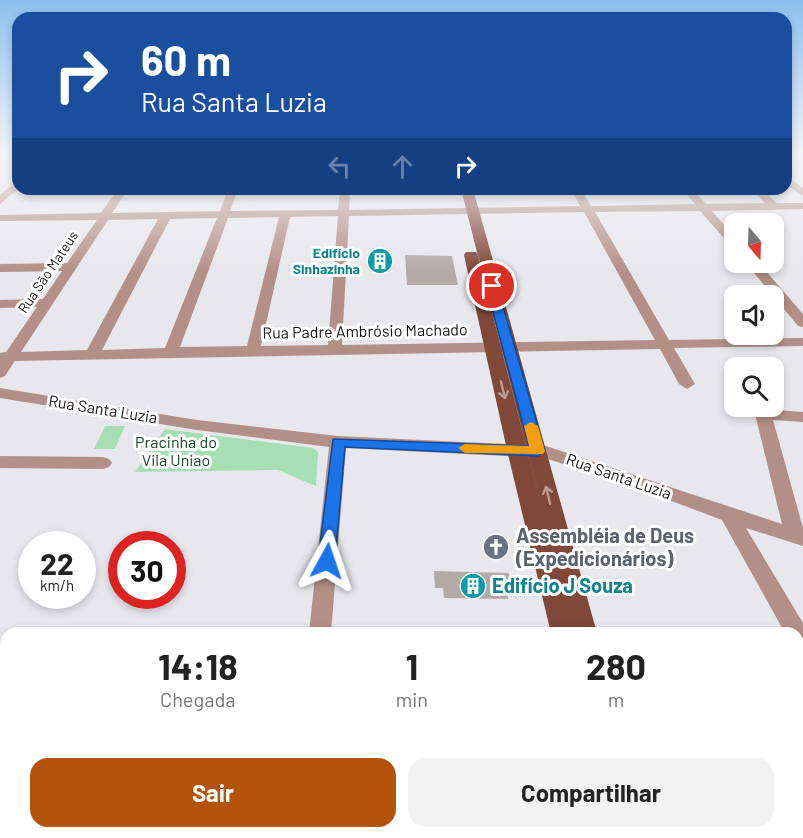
<!DOCTYPE html>
<html lang="pt">
<head>
<meta charset="utf-8">
<style>
	body { margin:0; font-family:Barlow,sans-serif; background:#f2f2f2; color:#222; height:100vh; display:flex; flex-direction:column; font-size:22px; white-space:nowrap }
	* { box-sizing:border-box; margin:0 }
	p { font-size:20px; color:#767676 }
	.icon { flex:none; width:33px; height:33px; fill:none; stroke:currentColor; stroke-width:2; stroke-linecap:round; stroke-linejoin:round }
	.map { position:relative; flex:1; overflow:hidden }
	.details { position:absolute; left:0px; top:627px; width:804px; height:212px; display:flex; flex-direction:column; background:#fff; border-radius:18px 18px 0 0; box-shadow:0 3px 9px #0003 }
	.details>* { flex:none }
	.top-card { position:absolute; left:12px; top:12px; width:780px; height:183px; border-radius:18px; box-shadow:0 3px 9px #0003; background:#1a4fa0; color:#fff; overflow:hidden }
	.needle { width:39px; rotate:161deg }
	.fabs { position:absolute; left:724px; top:213px; display:grid; gap:12px }
	.fabs a { display:grid; place-items:center; width:60px; height:60px; border-radius:12px; background:#fff; box-shadow:0 3px 9px #0003; font-size:30px }
	.speed { position:absolute; left:18px; top:531px; display:flex; gap:12px; font-size:30px; font-weight:700; text-align:center }
	.speed>* { display:grid; place-content:center; width:78px; height:78px; border-radius:50%; background:#fff; box-shadow:0 3px 9px #0003; line-height:1 }
	.speed small { font-size:15px; font-weight:400 }
	.speed .limit { border:9px solid #d22; background:#fff; color:#111 }
	.pin { position:absolute; display:grid; place-items:center; width:51px; height:51px; color:#fff; margin:-26px; border:3px solid #fff; border-radius:50%; box-shadow:0 2px 6px #0007 }
	.me { position:absolute; width:66px; margin:-33px; rotate:5deg; stroke-linejoin:round; filter:drop-shadow(0 0 4px #0008) }
	.turn { display:flex; align-items:center; gap:21px; height:126px; padding:0 30px; font-size:27px }
	.turn .icon { width:78px; height:78px; stroke-width:2.5 }
	.turn b { display:block; font-size:42px; line-height:51px }
	.lanes { display:flex; align-items:center; height:57px; padding:0 30px; background:#0003; justify-content:center; gap:30px; direction:ltr }
	.lanes .off { opacity:.35 }
	.eta { display:flex; justify-content:space-evenly; align-items:center; height:102px; text-align:center }
	.eta b { font-size:36px; font-weight:700; line-height:42px }
	.cta { display:flex; gap:12px; margin-top:auto; padding:12px 30px }
	.cta a { flex:1; height:69px; border-radius:18px; background:#b45309; color:#fff; font-size:24px; font-weight:700; line-height:69px; text-align:center }
	.cta a+a { background:#f2f2f2; color:#222 }
	.map>svg:first-child { display:block }
	.green { fill:#a6dfb4 }
	.building { fill:#b1aba8 }
	.lines { fill:none; stroke-linecap:round; stroke-linejoin:round }
	.street { fill:#b39087; fill-rule:evenodd }
	.primary { fill:#814739; fill-rule:evenodd }
	.oneway { stroke:#ba9a92 }
	.route { fill:#1a73e8; stroke:#114b97; stroke-width:1.5 }
	.slow { fill:#f59e0b }
	.labels { text-anchor:middle; stroke-width:6; stroke-linejoin:round; paint-order:stroke }
	.far-culture-label { font-size:14px; font-weight:bold; fill:#0d838f; stroke:#fff; text-anchor:end }
	.far-street-label { font-size:14px; fill:#131315; stroke:#fff }
	.street-label { font-size:16px; fill:#131315; stroke:#fff }
	.park-label { font-size:16px; fill:#154727; stroke:#fff }
	.near-worship-label { font-size:20px; font-weight:bold; fill:#5b616d; stroke:#fff; text-anchor:start }
	.near-culture-label { font-size:20px; font-weight:bold; fill:#0d838f; stroke:#fff; text-anchor:start }
</style>
</head>
<body>
<div class="map">
<svg width="803" height="838" viewBox="0 0 803 838">
	<rect width="100%" height="100%" fill="#e7e7ed"/>
	<!-- green -->
	<g class="green">
		<path d="M 105,426 L 125,426 L 115,449 L 94,449 Z"/>
		<path d="M 165,429 L 313,448 L 318,452 L 316,486 L 278,470 L 135,472 Z"/>
	</g>
	<!-- building -->
	<g class="building">
		<path d="M 405,255 L 452,256 L 458,285 L 407,285 Z"/>
		<path d="M 434,571 L 509,573 L 511,588 L 507,588 L 508,599 L 444,598 L 443,588 L 435,588 Z"/>
	</g>
	<g class="lines">
		<!-- street -->
		<g class="street">
			<path d="M 786,176 L 803,188 L 803,196 L 786,184 Z"/>
			<path d="M 18,180 L 18,189 L 0,204 L 0,195 Z"/>
			<path d="M 118,189 L 128,189 L 112,213 L 220,211 L 228,189 L 238,189 L 230,211 L 338,210 L 340,189 L 350,189 L 349,210 L 580,206 L 571,189 L 581,189 L 591,206 L 695,204 L 682,189 L 692,189 L 706,204 L 765,203 L 751,189 L 762,189 L 777,203 L 803,203 L 803,209 L 712,211 L 735,237 L 735,247 L 731,246 L 700,211 L 595,212 L 669,340 L 803,338 L 803,346 L 674,348 L 695,384 L 687,389 L 679,384 L 660,349 L 15,361 L 5,376 L 0,378 L 0,353 L 6,352 L 37,307 L 0,308 L 0,300 L 43,299 L 62,271 L 0,272 L 0,264 L 67,263 L 97,220 L 0,221 L 0,215 L 101,213 ZM 584,212 L 655,340 L 342,345 L 349,216 ZM 338,216 L 328,345 L 261,346 L 290,217 ZM 279,217 L 247,346 L 180,347 L 228,218 ZM 217,218 L 165,348 L 102,350 L 170,219 ZM 158,219 L 87,350 L 21,352 L 108,220 Z"/>
			<path d="M 745,262 L 758,262 L 803,314 L 803,327 L 798,326 Z"/>
			<path d="M 0,388 L 197,420 L 338,436 L 546,446 L 782,524 L 755,414 L 757,410 L 763,409 L 803,412 L 803,422 L 773,420 L 803,528 L 803,546 L 746,528 L 803,623 L 803,641 L 798,642 L 798,633 L 785,633 L 722,520 L 653,494 L 545,458 L 346,448 L 331,633 L 309,633 L 329,447 L 197,430 L 0,398 Z"/>
			<path d="M 0,456 L 103,457 L 109,459 L 112,463 L 109,467 L 103,469 L 0,468 Z"/>
			<path d="M 803,648 L 803,668 L 798,669 L 798,649 Z"/>
			<rect x="0" y="693" width="6" height="24"/>
			<path d="M 6,761 L 6,800 L 0,802 L 0,763 Z"/>
			<path d="M 292,832 L 320,832 L 319,838 L 291,838 Z"/>
		</g>
		<!-- primary -->
		<g class="primary">
			<path d="M 461,189 L 473,189 L 597,633 L 551,633 L 507,450 L 464,255 L 466,252 L 476,252 L 478,255 L 544,517 Z"/>
			<path d="M 592,832 L 652,832 L 653,838 L 593,838 Z"/>
		</g>
	</g>
	<!-- one-way arrows -->
	<defs><path id="oneway-shaft" d="M-6 0H5M1.5-3L5.5 0L1.5 3" fill="none" stroke-width="1.6" stroke-linecap="round" stroke-linejoin="round" transform="scale(1.5)"/></defs>
	<g class="oneway">
		<use href="#oneway-shaft" transform="translate(503 390) rotate(76)"/>
		<use href="#oneway-shaft" transform="translate(548 495) rotate(-104)"/>
	</g>
	<!-- sky -->
	<linearGradient id="sky" x2="0" y2="1"><stop stop-color="#8cc0f0"/><stop offset="0.57" stop-color="#f4f4f7"/><stop offset="1" stop-color="#f4f4f7" stop-opacity="0"/></linearGradient>
	<rect width="803" height="272" fill="url(#sky)"/>
	<!-- route -->
	<path class="route" d="M 492,282 L 497,286 L 545,451 L 538,456 L 345,447 L 335,561 L 333,566 L 327,568 L 321,566 L 318,561 L 333,439 L 529,446 L 486,286 Z"/>
	<!-- slow -->
	<path class="slow" d="M 531,422 L 538,426 L 545,451 L 543,454 L 465,453 L 458,448 L 465,444 L 529,446 L 524,426 Z"/>
	<!-- icons -->
	<defs>
		<g id="building-disc" transform="scale(1.35)"><circle r="9.5" fill="#0f9aa8" stroke="#fff"/><path d="M-4-6H4V6H1V3H-1V6H-4ZM-2.5-4.3h1.7v1.8h-1.7ZM.8-4.3h1.7v1.8H.8ZM-2.5-1h1.7V.8h-1.7ZM.8-1h1.7V.8H.8Z" fill="#fff"/></g>
		<g id="church-disc" transform="scale(1.35)"><circle r="9.5" fill="#6b7280" stroke="#fff"/><path d="M-1.2-6h2.4v3.5h3.3v2.4h-3.3V6h-2.4V-.1h-3.3v-2.4h3.3Z" fill="#fff"/></g>
	</defs>
	<g fill-rule="evenodd">
		<use href="#building-disc" x="380" y="261"/>
		<use href="#church-disc" x="496" y="547"/>
		<use href="#building-disc" x="473" y="586"/>
	</g>
	<g class="labels">
		<!-- far-culture labels -->
		<g class="far-culture-label">
			<text x="360" y="258">Edifício<tspan x="360" dy="16">Sinhazinha</tspan></text>
		</g>
		<!-- far-street labels -->
		<g class="far-street-label">
			<text transform="translate(48 272) rotate(-56)" y="5">Rua São Mateus</text>
		</g>
		<!-- street labels -->
		<g class="street-label">
			<text transform="translate(365 331) rotate(-1)" y="6">Rua Padre Ambrósio Machado</text>
			<text transform="translate(103 409) rotate(9)" y="6">Rua Santa Luzia</text>
			<text transform="translate(619 476) rotate(19)" y="6">Rua Santa Luzia</text>
		</g>
		<!-- park labels -->
		<g class="park-label">
			<text x="176" y="448">Pracinha do<tspan x="176" dy="18">Vila Uniao</tspan></text>
		</g>
		<!-- near-worship labels -->
		<g class="near-worship-label">
			<text x="516" y="543">Assembléia de Deus<tspan x="516" dy="23">(Expedicionários)</tspan></text>
		</g>
		<!-- near-culture labels -->
		<g class="near-culture-label">
			<text x="492" y="593">Edifício J Souza</text>
		</g>
	</g>
</svg>
<div class="fabs">
<a><svg class="needle" viewBox="-14 -14 28 28"><path d="M0-13l5 13h-10z" fill="#e53935"/><path d="M0 13l5-13h-10z" fill="#767676"/></svg></a>
<a><svg class="icon" aria-label="sound" viewBox="0 0 24 24"><path d="M4 9h4l5-4v14l-5-4H4zM17 9q2 3 0 6"/></svg></a>
<a><svg class="icon" aria-label="search" viewBox="0 0 24 24"><circle cx="10" cy="10" r="6"/><path d="M15 15l6 6"/></svg></a>
</div>
<div class="speed"><div>22<small>km/h</small></div><div class="limit">30</div></div>
<div class="pin" style="left:492px;top:286px;background:#d93025"><svg class="icon" aria-label="arrive" viewBox="0 0 24 24"><path d="M6 21V4h12l-3 4 3 4H6"/></svg></div>
<svg class="me" style="left:327px;top:561px" viewBox="-20 -20 40 40"><path d="M0-17L14 15 0 8-14 15z" fill="#1a73e8" stroke="#fff" stroke-width="4"/></svg>
<div class="top-card">
<div class="turn"><svg class="icon" aria-label="right" viewBox="0 0 24 24"><path d="M7 20v-9h11M14 6l5 5-5 5"/></svg><div><b>60 m</b>Rua Santa Luzia</div></div>
<div class="lanes"><svg class="icon off" aria-label="left" viewBox="0 0 24 24"><path d="M17 20v-9H6M10 6l-5 5 5 5"/></svg><svg class="icon off" aria-label="ahead" viewBox="0 0 24 24"><path d="M12 20V5M6 11l6-6 6 6"/></svg><svg class="icon" aria-label="right" viewBox="0 0 24 24"><path d="M7 20v-9h11M14 6l5 5-5 5"/></svg></div>
</div>
<section class="details">
<div class="eta">
<div><b>14:18</b><p>Chegada</p></div>
<div><b>1</b><p>min</p></div>
<div><b>280</b><p>m</p></div>
</div>
<div class="cta"><a>Sair</a><a>Compartilhar</a></div>
</section>
</div>
</body>
</html>
